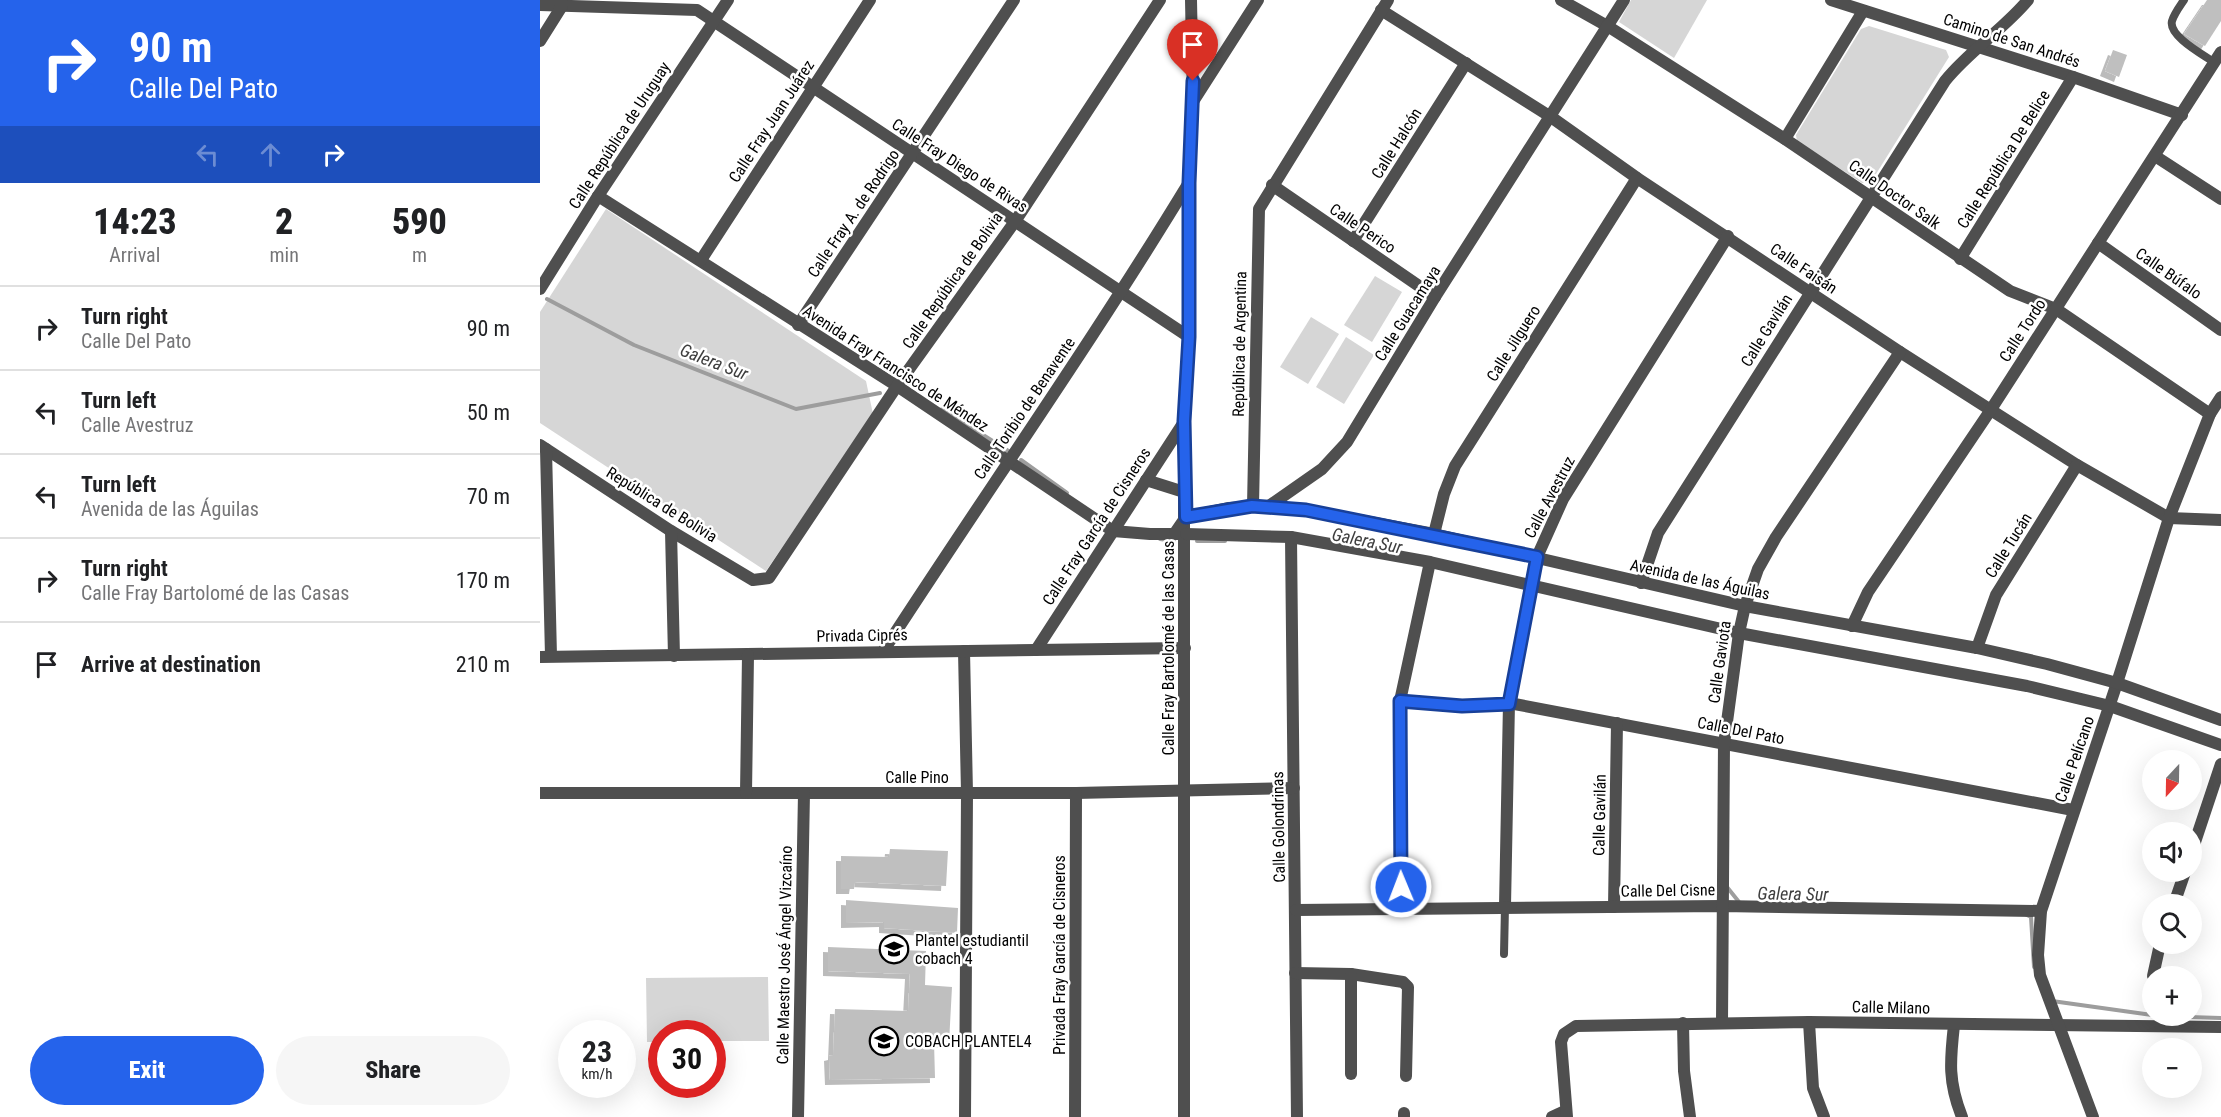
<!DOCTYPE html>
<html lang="en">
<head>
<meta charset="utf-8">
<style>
	body { margin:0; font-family:"Roboto Condensed",sans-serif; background:#f6f6f6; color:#202124; height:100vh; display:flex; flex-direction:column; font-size:22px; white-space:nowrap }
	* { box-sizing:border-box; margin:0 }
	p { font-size:20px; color:#757577 }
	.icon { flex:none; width:33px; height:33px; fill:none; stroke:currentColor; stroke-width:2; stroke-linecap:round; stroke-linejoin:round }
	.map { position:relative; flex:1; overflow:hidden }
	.details { display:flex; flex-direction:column; background:#fff; width:540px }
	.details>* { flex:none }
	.hud { background:#2563eb; color:#fff; overflow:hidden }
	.needle { width:39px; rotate:202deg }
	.fabs { position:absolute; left:1602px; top:750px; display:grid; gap:12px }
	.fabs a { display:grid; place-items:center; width:60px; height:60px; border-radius:50%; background:#fff; box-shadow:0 6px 24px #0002; font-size:30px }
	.speed { position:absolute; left:18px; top:1020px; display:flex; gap:12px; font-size:30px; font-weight:700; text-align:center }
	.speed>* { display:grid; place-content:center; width:78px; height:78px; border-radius:50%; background:#fff; box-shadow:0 6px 24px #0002; line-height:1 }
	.speed small { font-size:15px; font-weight:400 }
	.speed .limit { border:9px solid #d22; background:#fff; color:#111 }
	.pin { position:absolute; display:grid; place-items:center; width:51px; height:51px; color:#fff; margin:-62px -26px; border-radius:50% 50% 50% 0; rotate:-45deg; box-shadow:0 0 6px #0007 }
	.pin .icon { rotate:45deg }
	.me { position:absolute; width:66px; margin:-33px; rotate:359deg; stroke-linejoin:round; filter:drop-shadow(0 0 4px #0008) }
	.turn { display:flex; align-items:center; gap:21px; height:126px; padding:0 30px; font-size:27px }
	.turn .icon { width:78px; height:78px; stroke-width:2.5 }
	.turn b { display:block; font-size:42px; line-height:51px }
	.lanes { display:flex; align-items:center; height:57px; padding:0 30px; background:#0003; justify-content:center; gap:30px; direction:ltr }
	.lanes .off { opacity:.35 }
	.eta { display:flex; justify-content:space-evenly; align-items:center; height:102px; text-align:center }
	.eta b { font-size:36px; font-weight:800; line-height:42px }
	.action { display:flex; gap:12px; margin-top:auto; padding:12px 30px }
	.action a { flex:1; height:69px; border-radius:36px; background:#2563eb; color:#fff; font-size:24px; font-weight:800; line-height:69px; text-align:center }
	.action a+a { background:#f6f6f6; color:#202124 }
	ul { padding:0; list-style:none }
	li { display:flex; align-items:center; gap:18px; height:84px; padding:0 30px; border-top:2px solid #e0e0e0 }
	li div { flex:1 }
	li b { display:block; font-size:22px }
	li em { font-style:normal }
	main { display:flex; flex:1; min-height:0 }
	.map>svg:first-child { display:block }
	.green { fill:#d6d6d6 }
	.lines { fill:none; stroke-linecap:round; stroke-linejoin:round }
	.stream { stroke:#9d9d9d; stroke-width:4 }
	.building { fill:#bfbfbf; filter:url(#shadow) }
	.service { stroke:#4f4f4f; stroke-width:8 }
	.minor { stroke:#4f4f4f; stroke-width:12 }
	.tertiary { stroke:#4f4f4f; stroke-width:12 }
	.route-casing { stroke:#184099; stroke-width:15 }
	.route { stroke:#2563eb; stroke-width:10 }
	.labels { text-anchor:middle; stroke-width:5; stroke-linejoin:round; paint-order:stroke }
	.street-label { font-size:16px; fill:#000; stroke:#fff }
	.poi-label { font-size:16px; fill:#000; stroke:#fff; text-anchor:start }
	.water-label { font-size:18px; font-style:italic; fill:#3e3e3e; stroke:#fff }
</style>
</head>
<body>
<main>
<section class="details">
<div class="hud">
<div class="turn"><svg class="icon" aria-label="right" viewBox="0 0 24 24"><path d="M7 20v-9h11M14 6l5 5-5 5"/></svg><div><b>90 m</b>Calle Del Pato</div></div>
<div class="lanes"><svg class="icon off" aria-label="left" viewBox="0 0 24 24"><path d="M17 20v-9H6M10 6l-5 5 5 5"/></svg><svg class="icon off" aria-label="ahead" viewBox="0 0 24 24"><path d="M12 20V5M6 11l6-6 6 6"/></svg><svg class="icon" aria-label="right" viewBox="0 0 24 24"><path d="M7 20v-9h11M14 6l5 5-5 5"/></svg></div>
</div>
<div class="eta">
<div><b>14:23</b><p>Arrival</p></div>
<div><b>2</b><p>min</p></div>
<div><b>590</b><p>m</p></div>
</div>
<ul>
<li><svg class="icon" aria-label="right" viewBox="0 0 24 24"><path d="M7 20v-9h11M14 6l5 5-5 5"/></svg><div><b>Turn right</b><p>Calle Del Pato</p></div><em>90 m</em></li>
<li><svg class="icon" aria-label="left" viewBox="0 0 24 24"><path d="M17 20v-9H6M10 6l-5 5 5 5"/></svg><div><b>Turn left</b><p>Calle Avestruz</p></div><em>50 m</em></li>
<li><svg class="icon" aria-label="left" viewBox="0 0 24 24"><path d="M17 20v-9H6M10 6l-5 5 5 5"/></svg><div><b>Turn left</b><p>Avenida de las Águilas</p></div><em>70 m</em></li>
<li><svg class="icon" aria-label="right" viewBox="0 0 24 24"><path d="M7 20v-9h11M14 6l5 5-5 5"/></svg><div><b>Turn right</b><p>Calle Fray Bartolomé de las Casas</p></div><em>170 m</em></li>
<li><svg class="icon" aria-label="arrive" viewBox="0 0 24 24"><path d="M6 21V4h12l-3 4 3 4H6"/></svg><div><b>Arrive at destination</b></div><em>210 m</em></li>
</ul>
<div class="action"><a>Exit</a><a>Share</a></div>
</section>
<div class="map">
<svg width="1681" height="1117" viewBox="0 0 1681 1117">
	<defs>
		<filter id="shadow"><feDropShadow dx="-5" dy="5" stdDeviation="0" flood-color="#0004"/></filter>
	</defs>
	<rect width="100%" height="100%" fill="#fff"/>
	<!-- green -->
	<g class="green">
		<path d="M 1091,0 L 1167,0 L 1134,58 L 1079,22 Z"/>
		<path d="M 1329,26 L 1406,50 L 1409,57 L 1331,182 L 1322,183 L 1257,141 L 1256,135 L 1321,29 Z"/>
		<path d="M 66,209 L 326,381 L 333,414 L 226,571 L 0,423 L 0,312 Z"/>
		<path d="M 835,276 L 862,292 L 832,342 L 804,325 Z"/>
		<path d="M 771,317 L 799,334 L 768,384 L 740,367 Z"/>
		<path d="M 806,337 L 834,355 L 804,404 L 776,387 Z"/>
		<path d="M 228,977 L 229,1041 L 173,1041 L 172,1034 L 122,1034 L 121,1042 L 107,1042 L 106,978 Z"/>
	</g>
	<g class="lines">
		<!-- stream -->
		<g class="stream">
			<path d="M 7,299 L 94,345 L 256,409 L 340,393"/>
			<path d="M 402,409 L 470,452"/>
			<path d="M 481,460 L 527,493"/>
			<path d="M 620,539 L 634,541"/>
			<path d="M 657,541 L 685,541"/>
			<path d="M 1187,887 L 1199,902"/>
			<path d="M 1487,915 L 1491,917 L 1494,967"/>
			<path d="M 1512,1001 L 1612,1015"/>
			<path d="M 1615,1016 L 1681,1018"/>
		</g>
	</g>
	<!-- building -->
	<g class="building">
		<path d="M 1667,0 L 1681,0 L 1681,21 L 1665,46 L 1644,34 Z"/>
		<path d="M 1573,50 L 1587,55 L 1579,77 L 1565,71 Z"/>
		<path d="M 350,849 L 408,851 L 406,886 L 315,882 L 314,889 L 301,889 L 301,856 L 349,857 Z"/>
		<path d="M 306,900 L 418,908 L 417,933 L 344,928 L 344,922 L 306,923 Z"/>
		<path d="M 288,947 L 386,951 L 385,985 L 412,987 L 409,1043 L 394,1042 L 395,1078 L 290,1080 L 289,1056 L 293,1055 L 295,1009 L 368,1011 L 370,974 L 288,971 Z"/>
	</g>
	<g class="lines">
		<!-- service -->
		<g class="service">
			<path d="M 1644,0 C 1640,6 1634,14 1632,21 C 1628,36 1664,55 1675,63"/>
			<path d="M 964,954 L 965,906"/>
		</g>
		<!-- minor -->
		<g class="minor">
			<path d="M 1021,0 L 1069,27 L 1245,139 L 1470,291 L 1516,309 L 1670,414"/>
			<path d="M 1291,0 L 1533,77 L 1642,115"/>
			<path d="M 0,5 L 157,10 L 649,337"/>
			<path d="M 841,10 L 1011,117 L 1097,178 L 1360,352 L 1537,465 L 1629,518 L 1681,520"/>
			<path d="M 0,41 L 22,6 L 22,1"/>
			<path d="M 654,100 L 718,0"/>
			<path d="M 1245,139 L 1323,11"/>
			<path d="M 1615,156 L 1681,199"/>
			<path d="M 732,185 L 895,297"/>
			<path d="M 58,196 L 357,386 L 573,531 L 610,534 L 644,534"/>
			<path d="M 813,241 L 926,63"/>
			<path d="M 1558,243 L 1681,330"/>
			<path d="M 1420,259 L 1533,77"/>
			<path d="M 161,260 L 330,0"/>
			<path d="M 0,289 L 58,196 L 188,0"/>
			<path d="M 258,325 L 474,0"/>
			<path d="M 0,445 L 131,531 L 213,580 L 229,578 L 357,386 L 476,220 L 620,0"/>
			<path d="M 6,449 L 11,656"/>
			<path d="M 606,480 L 644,492"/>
			<path d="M 713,506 L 719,209 L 848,0"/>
			<path d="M 729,506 L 782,469 L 807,442 L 895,297 L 1084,0"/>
			<path d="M 131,531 L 134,656"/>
			<path d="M 894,534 L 904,494 L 915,466 L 1097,178"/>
			<path d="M 751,537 L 757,1117"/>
			<path d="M 1101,583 L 1118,533 L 1405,81 C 1430,50 1463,30 1488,0"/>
			<path d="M 1312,626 L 1328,592 L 1450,411 L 1681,52"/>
			<path d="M 1437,648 L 1456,595 L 1537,465"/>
			<path d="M 344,650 C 445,494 552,342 648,184"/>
			<path d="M 496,650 L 644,422"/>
			<path d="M 424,651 L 427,793 L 425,1117"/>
			<path d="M 0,657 L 645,648"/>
			<path d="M 860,701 L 922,706 L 969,703 L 1533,810"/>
			<path d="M 0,793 L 536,793 L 754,788"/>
			<path d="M 206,793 L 208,655"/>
			<path d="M 1652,851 L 1681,764"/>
			<path d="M 1634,904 L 1645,872"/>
			<path d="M 965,906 L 969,703 L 997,557 L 1023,499 L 1188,236"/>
			<path d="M 1074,907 L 1077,723"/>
			<path d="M 756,910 L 1182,906 L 1501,911"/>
			<path d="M 861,910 L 860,701 L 890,562"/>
			<path d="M 755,973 L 811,974 L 863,982 L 868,987 L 866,1076"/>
			<path d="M 811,974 L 811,1074"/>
			<path d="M 1613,976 L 1620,944"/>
			<path d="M 1269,1022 L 1273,1088 L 1284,1117"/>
			<path d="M 1143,1023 L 1144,1071 L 1150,1117"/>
			<path d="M 1182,1023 L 1184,744 L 1199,633 L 1205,606 L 1218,569 L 1236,537 L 1360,352"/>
			<path d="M 1414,1025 C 1410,1061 1408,1082 1422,1117"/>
			<path d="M 258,1117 L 264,793"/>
			<path d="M 535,1117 L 536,793"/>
			<path d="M 644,1117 L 644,421 L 649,337 L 649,183 L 653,101 L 651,0"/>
			<path d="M 864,1117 L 864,1113"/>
			<path d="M 1012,1117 L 1025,1111"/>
			<path d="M 1027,1117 L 1021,1042 L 1024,1034 L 1036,1026 L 1269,1022 L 1681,1027"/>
			<path d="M 1553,1117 L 1500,975 L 1498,955 L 1501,911 L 1577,683 L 1629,518 L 1670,414 L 1681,397"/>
		</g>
		<!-- tertiary -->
		<g class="tertiary">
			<path d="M 635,533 L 646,517 L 688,508 L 729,506 L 766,510 L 894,534 L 1205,606 L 1437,648 L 1507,664 L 1577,683 L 1681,720"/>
			<path d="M 646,534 L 751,537 L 890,562 L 1199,633 L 1487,686 L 1570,706 L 1681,745"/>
		</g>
	</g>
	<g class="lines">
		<!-- route casing -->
		<g class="route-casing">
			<path id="route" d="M 653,81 L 649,183 L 649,337 L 644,421 L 646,517 L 712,506 L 766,510 L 997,557 L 969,704 L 922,706 L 860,701 L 861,887"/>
		</g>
		<!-- route -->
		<use href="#route" class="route"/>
	</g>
	<!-- icons -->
	<defs>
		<g id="school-ring" transform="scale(1.5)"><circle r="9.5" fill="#fff" stroke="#000" stroke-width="1.5"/><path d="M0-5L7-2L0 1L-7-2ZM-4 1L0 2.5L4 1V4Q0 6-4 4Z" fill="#000"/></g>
	</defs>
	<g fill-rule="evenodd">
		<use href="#school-ring" x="354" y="949"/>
		<use href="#school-ring" x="344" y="1041"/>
	</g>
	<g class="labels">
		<!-- street labels -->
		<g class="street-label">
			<text transform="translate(1472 40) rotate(18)" y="6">Camino de San Andrés</text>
			<text transform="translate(231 121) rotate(-57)" y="6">Calle Fray Juan Juárez</text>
			<text transform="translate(79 135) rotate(-57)" y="6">Calle República de Uruguay</text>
			<text transform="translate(856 143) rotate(-58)" y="6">Calle Halcón</text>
			<text transform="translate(1463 159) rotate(-58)" y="6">Calle República De Belice</text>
			<text transform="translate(420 165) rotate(33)" y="6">Calle Fray Diego de Rivas</text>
			<text transform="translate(1355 194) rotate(35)" y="6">Calle Doctor Salk</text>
			<text transform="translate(313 213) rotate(-56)" y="6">Calle Fray A. de Rodrigo</text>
			<text transform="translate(823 228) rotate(34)" y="6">Calle Perico</text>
			<text transform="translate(1264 268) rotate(34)" y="6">Calle Faisán</text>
			<text transform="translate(1629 273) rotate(35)" y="6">Calle Búfalo</text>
			<text transform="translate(412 280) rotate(-55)" y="6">Calle República de Bolivia</text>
			<text transform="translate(867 313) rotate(-58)" y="6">Calle Guacamaya</text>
			<text transform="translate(1226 330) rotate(-58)" y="6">Calle Gavilán</text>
			<text transform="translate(1482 330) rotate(-57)" y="6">Calle Tordo</text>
			<text transform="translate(973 343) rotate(-58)" y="6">Calle Jilguero</text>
			<text transform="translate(699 344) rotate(-89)" y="6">República de Argentina</text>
			<text transform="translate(356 368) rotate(33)" y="6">Avenida Fray Francisco de Méndez</text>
			<text transform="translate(484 408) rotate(-56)" y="6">Calle Toribio de Benavente</text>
			<text transform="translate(1009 497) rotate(-62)" y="6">Calle Avestruz</text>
			<text transform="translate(122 504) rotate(32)" y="6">República de Bolivia</text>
			<text transform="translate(556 526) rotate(-57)" y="6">Calle Fray García de Cisneros</text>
			<text transform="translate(1468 545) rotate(-58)" y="6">Calle Tucán</text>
			<text transform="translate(1160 579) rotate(12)" y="6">Avenida de las Águilas</text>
			<text transform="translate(322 635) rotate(-1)" y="6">Privada Ciprés</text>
			<text transform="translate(628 648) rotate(-90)" y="6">Calle Fray Bartolomé de las Casas</text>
			<text transform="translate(1179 662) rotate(-82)" y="6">Calle Gaviota</text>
			<text transform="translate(1201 730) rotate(11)" y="6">Calle Del Pato</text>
			<text transform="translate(1534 759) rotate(-71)" y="6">Calle Pelícano</text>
			<text x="377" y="783">Calle Pino</text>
			<text transform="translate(1059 815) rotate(-89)" y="6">Calle Gavilán</text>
			<text transform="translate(738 827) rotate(-91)" y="6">Calle Golondrinas</text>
			<text transform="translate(1128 890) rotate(-1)" y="6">Calle Del Cisne</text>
			<text transform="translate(244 955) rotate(-89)" y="6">Calle Maestro José Ángel Vizcaíno</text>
			<text transform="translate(519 955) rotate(-90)" y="6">Privada Fray García de Cisneros</text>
			<text transform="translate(1351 1007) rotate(1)" y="6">Calle Milano</text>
		</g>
		<!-- poi labels -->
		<g class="poi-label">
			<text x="375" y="946">Plantel estudiantil<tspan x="375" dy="18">cobach 4</tspan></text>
			<text x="365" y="1047">COBACH PLANTEL4</text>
		</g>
		<!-- water labels -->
		<g class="water-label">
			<text transform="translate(174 362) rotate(21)" y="6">Galera Sur</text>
			<text transform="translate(827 541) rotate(11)" y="6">Galera Sur</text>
			<text transform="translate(1253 894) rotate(1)" y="6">Galera Sur</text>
		</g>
	</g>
</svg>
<div class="fabs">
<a><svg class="needle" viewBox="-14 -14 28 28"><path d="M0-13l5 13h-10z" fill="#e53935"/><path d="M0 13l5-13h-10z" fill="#757577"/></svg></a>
<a><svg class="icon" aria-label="sound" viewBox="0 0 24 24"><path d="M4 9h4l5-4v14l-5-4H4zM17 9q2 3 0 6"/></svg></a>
<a><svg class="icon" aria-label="search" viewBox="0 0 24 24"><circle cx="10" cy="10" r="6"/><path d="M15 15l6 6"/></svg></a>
<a>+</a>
<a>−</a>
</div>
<div class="speed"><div>23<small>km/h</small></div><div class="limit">30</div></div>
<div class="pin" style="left:653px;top:81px;background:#d93025"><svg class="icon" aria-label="arrive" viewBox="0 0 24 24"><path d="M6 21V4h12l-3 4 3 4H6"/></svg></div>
<svg class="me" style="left:861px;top:887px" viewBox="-20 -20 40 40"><circle r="17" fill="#2563eb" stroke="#fff" stroke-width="3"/><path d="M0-11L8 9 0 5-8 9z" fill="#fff"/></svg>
</div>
</main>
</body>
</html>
